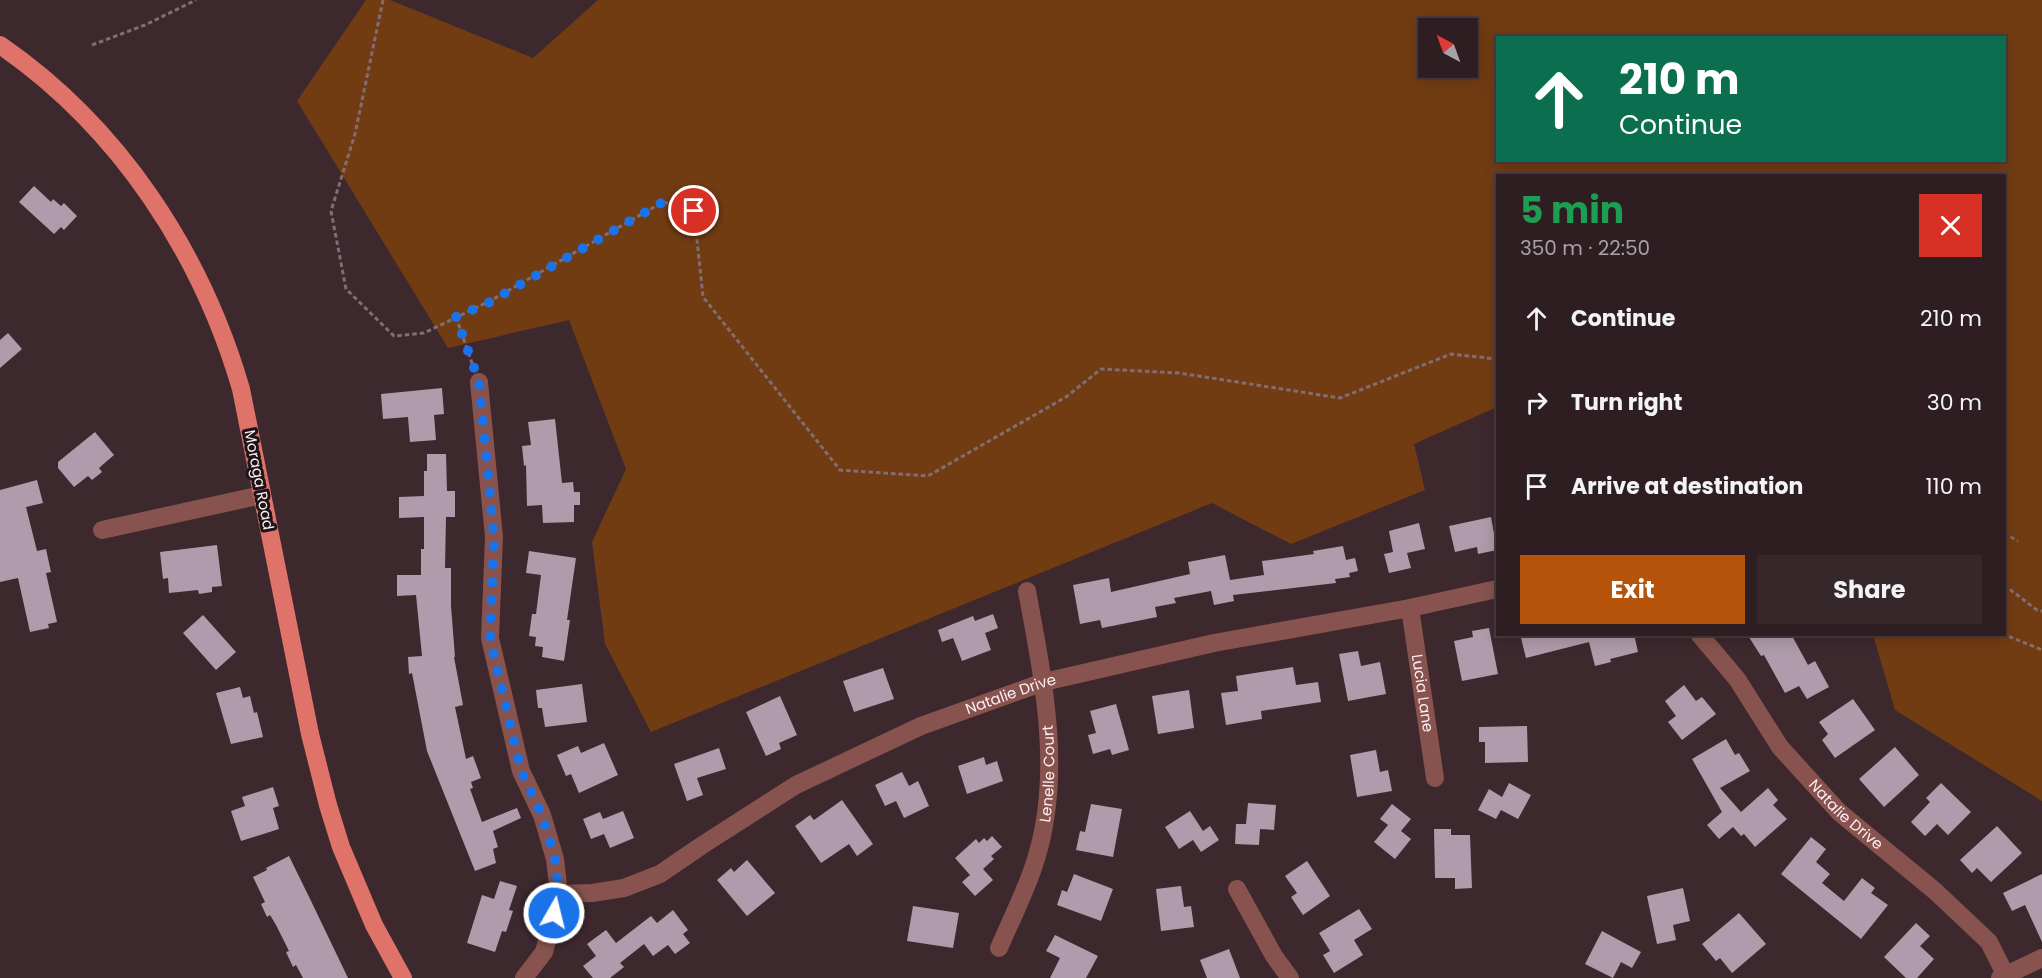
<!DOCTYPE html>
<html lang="en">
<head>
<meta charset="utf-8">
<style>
	body { margin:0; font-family:Poppins,sans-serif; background:#36272a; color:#f1f3f6; height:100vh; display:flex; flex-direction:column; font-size:22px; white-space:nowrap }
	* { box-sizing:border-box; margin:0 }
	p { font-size:20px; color:#a7a2a5 }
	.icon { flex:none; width:33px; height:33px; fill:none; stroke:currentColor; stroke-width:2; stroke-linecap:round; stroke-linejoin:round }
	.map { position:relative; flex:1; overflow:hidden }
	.panel { position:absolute; left:1496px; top:174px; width:510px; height:462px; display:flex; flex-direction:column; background:#2e1e22; border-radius:0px; box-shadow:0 3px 15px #0003,0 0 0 2px #493c40 }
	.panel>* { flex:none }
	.hud { position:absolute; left:1496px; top:36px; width:510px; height:126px; border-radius:0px; box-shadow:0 3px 15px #0003,0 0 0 2px #493c40; background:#0b6e4f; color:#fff; overflow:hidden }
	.needle { width:39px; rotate:319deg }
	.tools { position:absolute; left:1418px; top:18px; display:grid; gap:12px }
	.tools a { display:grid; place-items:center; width:60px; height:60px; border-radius:0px; background:#2e1e22; box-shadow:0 3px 15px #0003,0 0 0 2px #493c40; font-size:30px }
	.pin { position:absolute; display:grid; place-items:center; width:51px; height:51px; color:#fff; margin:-26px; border:3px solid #fff; border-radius:50%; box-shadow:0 2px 6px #0007 }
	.me { position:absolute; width:66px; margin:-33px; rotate:8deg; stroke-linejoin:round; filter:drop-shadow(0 0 4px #0008) }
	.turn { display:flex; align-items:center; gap:21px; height:126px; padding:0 24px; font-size:27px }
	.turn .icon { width:78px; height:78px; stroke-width:2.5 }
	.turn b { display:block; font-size:42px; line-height:51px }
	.round { display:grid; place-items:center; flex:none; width:63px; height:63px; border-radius:0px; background:#36272a }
	.overview { display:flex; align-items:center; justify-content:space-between; height:102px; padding:0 24px }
	h1 { font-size:36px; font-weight:700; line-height:45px; color:#1e9e55 }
	.button { display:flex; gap:12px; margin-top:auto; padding:12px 24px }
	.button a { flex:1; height:69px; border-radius:0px; background:#b45309; color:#fff; font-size:24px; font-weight:700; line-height:69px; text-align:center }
	.button a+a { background:#36272a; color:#f1f3f6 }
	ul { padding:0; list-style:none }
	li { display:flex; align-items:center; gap:18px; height:84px; padding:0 24px }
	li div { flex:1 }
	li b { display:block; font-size:22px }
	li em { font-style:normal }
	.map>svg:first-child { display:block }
	.green { fill:#723c13; fill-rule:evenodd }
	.building { fill:#af9bab }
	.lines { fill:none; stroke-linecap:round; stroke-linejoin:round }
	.path { stroke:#806e73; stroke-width:3; stroke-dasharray:4.5 3; stroke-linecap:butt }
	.minor { stroke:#88534e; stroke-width:18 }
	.major { stroke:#df7369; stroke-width:18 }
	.route { stroke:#1a73e8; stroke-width:10; stroke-dasharray:0 18 }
	.labels { text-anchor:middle; stroke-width:6; stroke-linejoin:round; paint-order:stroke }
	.street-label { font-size:15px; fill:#fdeff3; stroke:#1d1417 }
</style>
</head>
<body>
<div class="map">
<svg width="2042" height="978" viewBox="0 0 2042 978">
	<rect width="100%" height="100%" fill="#3d282e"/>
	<!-- green -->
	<path class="green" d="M 366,0 L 390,0 L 533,58 L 598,0 L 2042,0 L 2042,801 L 1895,710 L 1873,635 L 2004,634 L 2004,176 L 1497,176 L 1497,407 L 1414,444 L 1425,490 L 1291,544 L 1212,503 L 651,732 L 605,644 L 592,542 L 626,469 L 569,320 L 448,348 L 297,101 ZM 1428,28 L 1467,28 L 1467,68 L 1428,68 ZM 1497,38 L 2004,38 L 2004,160 L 1497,160 Z"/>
	<!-- building -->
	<g class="building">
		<path d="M 34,186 L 51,202 L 53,199 L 61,206 L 64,203 L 77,216 L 64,230 L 61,227 L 54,234 L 19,202 Z"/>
		<path d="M 8,333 L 22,349 L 0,368 L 0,340 Z"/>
		<path d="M 442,388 L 444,414 L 434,415 L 436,440 L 410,442 L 408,417 L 383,419 L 381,394 Z"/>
		<path d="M 555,419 L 562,483 L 573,482 L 574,492 L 580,492 L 580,505 L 574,505 L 574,522 L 543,523 L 542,505 L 527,506 L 526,465 L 524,466 L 522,446 L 531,445 L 528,422 Z"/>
		<path d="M 95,432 L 114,455 L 99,468 L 102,472 L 92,480 L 88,476 L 74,487 L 58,468 L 58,462 Z"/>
		<path d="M 427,454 L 446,454 L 447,491 L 455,491 L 455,517 L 446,517 L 445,568 L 451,568 L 451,606 L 455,657 L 454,657 L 463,705 L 455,707 L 466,759 L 473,756 L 481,778 L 471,782 L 473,788 L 470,789 L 482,822 L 517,808 L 521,818 L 493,831 L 498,847 L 493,849 L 496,863 L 475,871 L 427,751 L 412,673 L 409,674 L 408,657 L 422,656 L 416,595 L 397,596 L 397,575 L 421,575 L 421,549 L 424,549 L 424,517 L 399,518 L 399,497 L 424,496 L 424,471 L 427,471 Z"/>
		<path d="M 37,480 L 43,503 L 26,507 L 37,551 L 46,549 L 51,572 L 46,573 L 57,622 L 48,624 L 49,628 L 30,632 L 18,578 L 0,582 L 0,490 Z"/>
		<path d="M 1491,517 L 1497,550 L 1478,554 L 1477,547 L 1455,552 L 1449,526 Z"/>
		<path d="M 1419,523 L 1425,549 L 1407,553 L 1411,568 L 1389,573 L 1384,554 L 1393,552 L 1389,531 Z"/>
		<path d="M 217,545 L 222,586 L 212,587 L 212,592 L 199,594 L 198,590 L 169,593 L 168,578 L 163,579 L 160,552 Z"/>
		<path d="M 1343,546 L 1346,560 L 1355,558 L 1358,571 L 1349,573 L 1350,577 L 1335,579 L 1336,583 L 1233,595 L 1234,601 L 1214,605 L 1211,591 L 1174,598 L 1176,603 L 1155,607 L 1157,617 L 1102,628 L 1100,620 L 1080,624 L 1073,585 L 1109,578 L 1111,592 L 1190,574 L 1188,562 L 1225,555 L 1230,580 L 1264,575 L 1262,561 L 1314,554 L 1313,551 Z"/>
		<path d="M 529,551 L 576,558 L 567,620 L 570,620 L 564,661 L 542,657 L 543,647 L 535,646 L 536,637 L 529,636 L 532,614 L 536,614 L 541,575 L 526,573 Z"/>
		<path d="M 993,614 L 998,628 L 985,633 L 991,650 L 962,661 L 953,638 L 942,642 L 938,630 L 973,616 L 975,621 Z"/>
		<path d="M 203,615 L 236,652 L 216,670 L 183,633 Z"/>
		<path d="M 1489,628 L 1498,674 L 1462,681 L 1454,641 L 1473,637 L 1472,631 Z"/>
		<path d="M 1520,634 L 1634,634 L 1638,652 L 1610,659 L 1611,662 L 1595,666 L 1589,642 L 1526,658 Z"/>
		<path d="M 1747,634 L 1791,634 L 1808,665 L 1815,661 L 1829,687 L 1807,699 L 1799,686 L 1785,693 L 1764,655 L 1761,656 Z"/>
		<path d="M 1358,651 L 1361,666 L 1380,662 L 1386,694 L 1348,701 L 1339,654 Z"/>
		<path d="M 1293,667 L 1296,685 L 1318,682 L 1321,702 L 1261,711 L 1262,719 L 1226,725 L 1221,693 L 1238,691 L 1236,676 Z"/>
		<path d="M 883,668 L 894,699 L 854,712 L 843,681 Z"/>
		<path d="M 582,684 L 587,722 L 545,727 L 542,708 L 538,708 L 536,690 Z"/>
		<path d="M 1684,685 L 1696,701 L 1702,697 L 1716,714 L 1682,740 L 1668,722 L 1676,716 L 1665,701 Z"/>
		<path d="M 240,687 L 243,698 L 250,696 L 254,713 L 257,712 L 263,737 L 231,744 L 216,693 Z"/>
		<path d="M 1189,690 L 1194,728 L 1158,734 L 1152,696 Z"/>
		<path d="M 780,696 L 797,735 L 779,743 L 781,749 L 766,756 L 746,712 Z"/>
		<path d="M 1853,699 L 1875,730 L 1835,758 L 1822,740 L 1828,734 L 1819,722 Z"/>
		<path d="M 1116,704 L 1129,750 L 1112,755 L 1110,749 L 1093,754 L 1088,735 L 1096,733 L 1090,711 Z"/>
		<path d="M 1527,726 L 1528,762 L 1485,763 L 1485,742 L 1479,742 L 1479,727 Z"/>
		<path d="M 1726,739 L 1735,755 L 1739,753 L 1750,771 L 1720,788 L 1741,812 L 1768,788 L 1778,800 L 1773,805 L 1787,819 L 1755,847 L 1744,834 L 1741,836 L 1733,827 L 1719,839 L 1707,825 L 1722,812 L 1692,759 Z"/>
		<path d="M 604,743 L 618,775 L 579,793 L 571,774 L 566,776 L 557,755 L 578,746 L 581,753 Z"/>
		<path d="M 1895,747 L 1919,775 L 1884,807 L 1859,779 Z"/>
		<path d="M 719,748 L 726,769 L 697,778 L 703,795 L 687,801 L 674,764 Z"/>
		<path d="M 1376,750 L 1380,772 L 1388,770 L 1392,791 L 1357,797 L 1350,755 Z"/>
		<path d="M 984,757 L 986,765 L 997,761 L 1003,781 L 967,794 L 958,766 Z"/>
		<path d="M 902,772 L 909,786 L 918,781 L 929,806 L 904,818 L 896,801 L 885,806 L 875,785 Z"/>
		<path d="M 1509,783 L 1531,795 L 1518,819 L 1501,810 L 1496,819 L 1478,810 L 1489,789 L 1502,797 Z"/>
		<path d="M 1941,783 L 1971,812 L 1948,835 L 1937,824 L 1925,836 L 1911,822 L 1930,802 L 1926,798 Z"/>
		<path d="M 273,787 L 279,806 L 273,808 L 279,829 L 241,841 L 231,811 L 245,806 L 242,797 Z"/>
		<path d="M 842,800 L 873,844 L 857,856 L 849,844 L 821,863 L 795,826 L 810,815 L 814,820 Z"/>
		<path d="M 1248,803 L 1276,805 L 1274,830 L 1260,829 L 1259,845 L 1235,844 L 1236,824 L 1246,824 Z"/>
		<path d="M 1091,804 L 1122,809 L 1113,857 L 1076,850 L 1080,831 L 1085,832 Z"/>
		<path d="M 1392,804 L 1411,819 L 1401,831 L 1411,839 L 1395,859 L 1374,842 L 1388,825 L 1380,819 Z"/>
		<path d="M 623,811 L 634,838 L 610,848 L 604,834 L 591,839 L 583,819 L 600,812 L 603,819 Z"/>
		<path d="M 1190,811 L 1203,831 L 1210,826 L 1219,840 L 1201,852 L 1193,840 L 1179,849 L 1165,827 Z"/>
		<path d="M 1997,826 L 2022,853 L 1991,882 L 1977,868 L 1972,873 L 1960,860 Z"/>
		<path d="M 1434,829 L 1451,829 L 1451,835 L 1470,835 L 1472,888 L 1455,889 L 1455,878 L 1435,878 Z"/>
		<path d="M 992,836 L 1002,847 L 991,856 L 994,859 L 983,869 L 993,880 L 975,896 L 962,882 L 970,875 L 955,858 L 976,839 L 979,843 L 984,838 L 987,841 Z"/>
		<path d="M 1811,837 L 1826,849 L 1816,862 L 1830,874 L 1822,883 L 1844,901 L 1862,878 L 1875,888 L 1871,893 L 1888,905 L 1861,939 L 1781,874 Z"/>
		<path d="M 289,856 L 312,903 L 348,978 L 303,978 L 296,965 L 293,967 L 286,952 L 289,951 L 276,925 L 270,915 L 267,917 L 261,904 L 265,902 L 253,877 L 267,870 L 266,868 Z"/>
		<path d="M 747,860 L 775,893 L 747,916 L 717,880 L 731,868 L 734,872 Z"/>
		<path d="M 1307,861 L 1330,896 L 1303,915 L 1291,897 L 1297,893 L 1285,876 Z"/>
		<path d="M 1074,874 L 1113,889 L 1101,921 L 1057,905 L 1062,890 L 1067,892 Z"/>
		<path d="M 2042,874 L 2042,942 L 2025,905 L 2012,911 L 2003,893 Z"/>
		<path d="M 500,881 L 517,886 L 509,910 L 513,911 L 506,932 L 502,931 L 495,952 L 467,943 L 482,895 L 494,899 Z"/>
		<path d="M 1181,886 L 1184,907 L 1191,906 L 1194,927 L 1161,931 L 1156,889 Z"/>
		<path d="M 1683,888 L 1690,921 L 1673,925 L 1676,940 L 1657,944 L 1647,896 Z"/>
		<path d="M 913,906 L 959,913 L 953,948 L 907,941 Z"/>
		<path d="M 1359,909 L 1372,929 L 1354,940 L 1363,955 L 1334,973 L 1323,955 L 1330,951 L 1319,933 Z"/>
		<path d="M 673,910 L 688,930 L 683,934 L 690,943 L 675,954 L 668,945 L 653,956 L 644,944 L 620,963 L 624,967 L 610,978 L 593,978 L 583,966 L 596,956 L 587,944 L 606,930 L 616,943 L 651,916 L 657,923 Z"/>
		<path d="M 1739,913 L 1766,944 L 1732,973 L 1720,958 L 1716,961 L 1702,944 Z"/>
		<path d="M 1916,923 L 1930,936 L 1920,946 L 1934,959 L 1917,978 L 1906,978 L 1884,957 Z"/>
		<path d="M 1602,931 L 1641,952 L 1632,968 L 1621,962 L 1613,978 L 1585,964 Z"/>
		<path d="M 1055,935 L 1098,956 L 1086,978 L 1050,978 L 1060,958 L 1046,951 Z"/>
		<path d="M 1229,949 L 1240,978 L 1207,978 L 1200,960 Z"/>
	</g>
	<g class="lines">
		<!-- path -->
		<g class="path">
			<path d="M 383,0 L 355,134 L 331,211 L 346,289 L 394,336 L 424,333 L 490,301 L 663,202 L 694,211 L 703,297 L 840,470 L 928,476 L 1066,397 L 1101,369 L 1179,373 L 1340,398 L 1451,354 L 1497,359"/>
			<path d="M 92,45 L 145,25 L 196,0"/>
			<path d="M 456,317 L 473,366"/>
			<path d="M 2004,533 L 2018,541"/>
			<path d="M 2004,585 L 2037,610 L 2042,611"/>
			<path d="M 2004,631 L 2008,636 L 2042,650"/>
		</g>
		<!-- minor -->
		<g class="minor">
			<path d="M 479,382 L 494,537 L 490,638 L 521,771 L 542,815 L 555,859 L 559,894 L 544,952 L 524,978"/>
			<path d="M 102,530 L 262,495"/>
			<path id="s1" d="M 1410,608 L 1435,778"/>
			<path id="s2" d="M 1699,634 L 1737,679 L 1780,747 L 1839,812 L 1935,891 L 1989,942 L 2007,978"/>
			<path d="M 1237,889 L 1274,956 L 1290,978"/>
			<path id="s3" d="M 559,894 L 592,893 L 624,888 L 660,874 L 704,844 L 796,785 L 921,726 L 1044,682 L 1214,643 L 1410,608 L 1497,589"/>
			<path id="s4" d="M 999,948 C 1012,918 1027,889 1036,859 C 1063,772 1043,678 1027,591"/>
			<path d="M 2000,978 L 2042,958"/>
		</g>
		<!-- major -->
		<path class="major" d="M 0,45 C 119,127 201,252 241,389 L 310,734 L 328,805 L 341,847 L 374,925 L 403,978"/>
	</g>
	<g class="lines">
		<!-- route -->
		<path class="route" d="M 554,913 L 559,894 L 555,859 L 542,815 L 521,771 L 490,639 L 494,537 L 479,382 L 456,317 L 490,302 L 663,202 L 694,211"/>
	</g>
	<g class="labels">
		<!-- street labels -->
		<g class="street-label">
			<text transform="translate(259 480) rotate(79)" y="5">Moraga Road</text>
			<text dy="5" stroke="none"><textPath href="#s1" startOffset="86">Lucia Lane</textPath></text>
			<text dy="5" stroke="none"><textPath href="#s3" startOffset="500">Natalie Drive</textPath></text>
			<text dy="5" stroke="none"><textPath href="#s4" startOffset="183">Lenelle Court</textPath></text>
			<text dy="5" stroke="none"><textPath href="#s2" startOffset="234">Natalie Drive</textPath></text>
		</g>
	</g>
</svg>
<div class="tools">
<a><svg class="needle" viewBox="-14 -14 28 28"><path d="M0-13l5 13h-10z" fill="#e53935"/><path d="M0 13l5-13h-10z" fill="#a7a2a5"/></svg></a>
</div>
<div class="pin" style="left:694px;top:211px;background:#d93025"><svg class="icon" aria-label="arrive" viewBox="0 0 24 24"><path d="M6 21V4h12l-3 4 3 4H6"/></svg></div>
<svg class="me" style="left:554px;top:913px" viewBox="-20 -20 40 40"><circle r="17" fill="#1a73e8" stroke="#fff" stroke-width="3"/><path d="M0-11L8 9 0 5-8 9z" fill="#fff"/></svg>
<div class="hud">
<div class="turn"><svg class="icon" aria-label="ahead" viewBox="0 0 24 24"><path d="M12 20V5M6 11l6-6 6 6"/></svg><div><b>210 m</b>Continue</div></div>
</div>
<section class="panel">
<div class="overview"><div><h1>5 min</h1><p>350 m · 22:50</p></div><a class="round" style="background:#d93025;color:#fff"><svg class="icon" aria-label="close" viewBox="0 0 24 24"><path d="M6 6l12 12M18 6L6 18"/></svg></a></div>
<ul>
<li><svg class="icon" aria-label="ahead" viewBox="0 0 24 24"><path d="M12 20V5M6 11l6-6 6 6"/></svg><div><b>Continue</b></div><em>210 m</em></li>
<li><svg class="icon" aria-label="right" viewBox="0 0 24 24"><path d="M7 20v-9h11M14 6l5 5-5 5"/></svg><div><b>Turn right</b></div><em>30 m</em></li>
<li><svg class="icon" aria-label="arrive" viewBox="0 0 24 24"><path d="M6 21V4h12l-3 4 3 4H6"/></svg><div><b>Arrive at destination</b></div><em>110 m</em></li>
</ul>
<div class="button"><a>Exit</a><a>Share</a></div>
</section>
</div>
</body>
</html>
